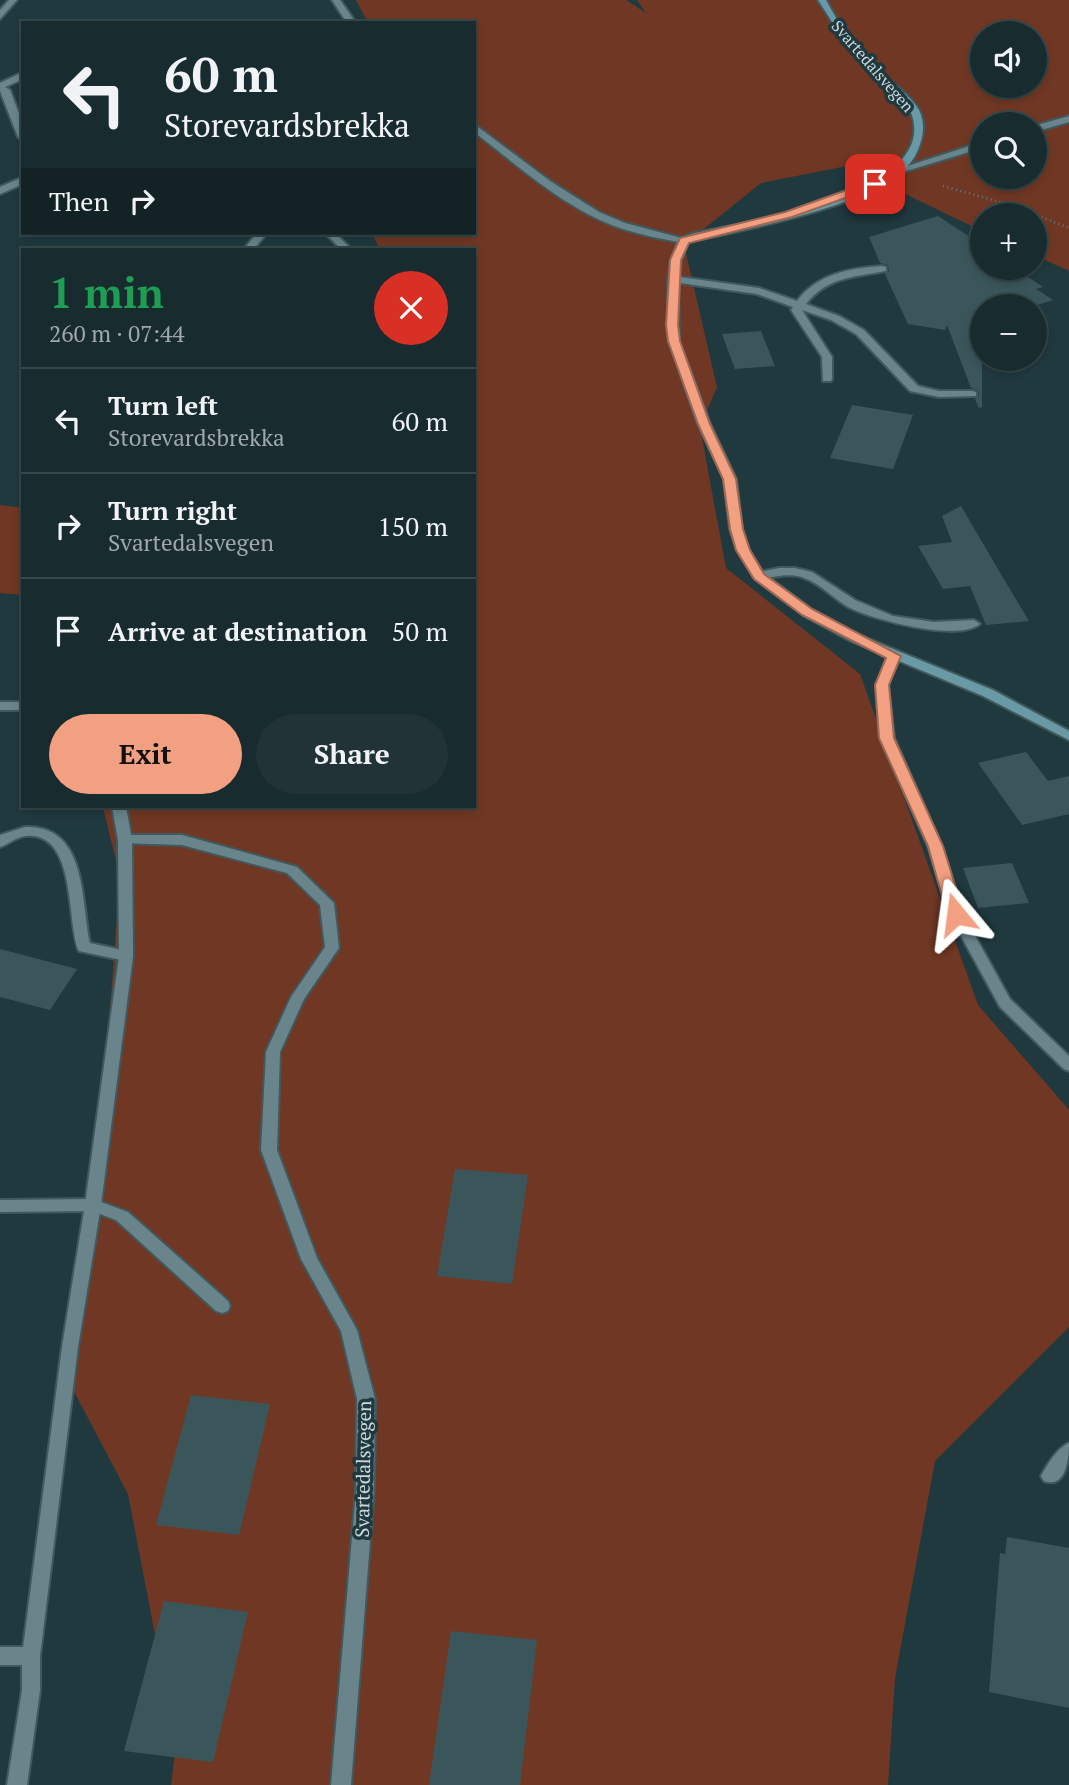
<!DOCTYPE html>
<html lang="en">
<head>
<meta charset="utf-8">
<style>
	body { margin:0; font-family:"PT Serif",serif; background:#213337; color:#f1f3f6; height:100vh; display:flex; flex-direction:column; font-size:26px; white-space:nowrap }
	* { box-sizing:border-box; margin:0 }
	p { font-size:23px; color:#9fa7aa }
	.icon { flex:none; width:38px; height:38px; fill:none; stroke:currentColor; stroke-width:2; stroke-linecap:round; stroke-linejoin:round }
	.map { position:relative; flex:1; overflow:hidden }
	.drawer { position:absolute; left:21px; top:248px; width:455px; height:560px; display:flex; flex-direction:column; background:#182b2f; border-radius:0px; box-shadow:0 4px 10px #0003,0 0 0 2px #36474b }
	.drawer>* { flex:none }
	.hud { position:absolute; left:21px; top:21px; width:455px; height:214px; border-radius:0px; box-shadow:0 4px 10px #0003,0 0 0 2px #36474b; background:#182b2f; color:#f1f3f6; overflow:hidden }
	.tools { position:absolute; left:970px; top:21px; display:grid; gap:14px }
	.tools a { display:grid; place-items:center; width:77px; height:77px; border-radius:50%; background:#182b2f; box-shadow:0 4px 10px #0003,0 0 0 2px #36474b; font-size:35px }
	.pin { position:absolute; display:grid; place-items:center; width:60px; height:60px; color:#fff; margin:-30px; border-radius:14px; box-shadow:0 4px 10px #0006 }
	.me { position:absolute; width:77px; margin:-38px; rotate:344deg; stroke-linejoin:round; filter:drop-shadow(0 0 5px #0008) }
	.turn { display:flex; align-items:center; gap:24px; height:147px; padding:0 28px; font-size:32px }
	.turn .icon { width:91px; height:91px; stroke-width:2.5 }
	.turn b { display:block; font-size:49px; line-height:60px }
	.then { display:flex; align-items:center; height:66px; padding:0 28px; background:#0003; gap:14px; font-size:26px }
	.round { display:grid; place-items:center; flex:none; width:74px; height:74px; border-radius:37px; background:#213337 }
	.overview { display:flex; align-items:center; justify-content:space-between; height:119px; padding:0 28px }
	h1 { font-size:42px; font-weight:600; line-height:52px; color:#1e9e55 }
	.button { display:flex; gap:14px; margin-top:auto; padding:14px 28px }
	.button a { flex:1; height:80px; border-radius:42px; background:#f3a082; color:#111; font-size:28px; font-weight:600; line-height:80px; text-align:center }
	.button a+a { background:#213337; color:#f1f3f6 }
	ul { padding:0; list-style:none }
	li { display:flex; align-items:center; gap:21px; height:105px; padding:0 28px; border-top:2px solid #36474b }
	li div { flex:1 }
	li b { display:block; font-size:26px }
	li em { font-style:normal }
	.map>svg:first-child { display:block }
	.green { fill:#703824; fill-rule:evenodd }
	.building { fill:#3b565b }
	.lines { fill:none; stroke-linecap:round; stroke-linejoin:round }
	.lane-casing { stroke:#41585d; stroke-width:4 }
	.street-casing { stroke:#41585d; stroke-width:4 }
	.secondary-casing { stroke:#41585d; stroke-width:4 }
	.path { stroke:#62777c; stroke-width:2.5; stroke-dasharray:1 3.5; stroke-linecap:butt }
	.lane { fill:#69858b; fill-rule:evenodd }
	.street { fill:#69858b; fill-rule:evenodd }
	.secondary { fill:#6899a4; fill-rule:evenodd }
	.route { fill:#f3a082; stroke:#9e6854; stroke-width:2 }
	.labels { text-anchor:middle; stroke-width:7; stroke-linejoin:round; paint-order:stroke }
	.far-street-label { font-size:16px; fill:#cbd9dd; stroke:#20393f }
	.street-label { font-size:19px; fill:#cbd9dd; stroke:#20393f }
</style>
</head>
<body>
<div class="map">
<svg width="1069" height="1785" viewBox="0 0 1069 1785">
	<rect width="100%" height="100%" fill="#20393f"/>
	<!-- green -->
	<g class="green">
		<path d="M 356,0 L 626,0 L 646,13 L 637,0 L 1069,0 L 1069,271 L 1034,255 L 1034,215 L 982,215 L 982,231 L 847,166 L 761,183 L 684,245 L 717,387 L 700,427 L 726,568 L 860,674 L 978,1005 L 1069,1110 L 1069,1327 L 935,1461 L 895,1678 L 888,1785 L 171,1785 L 176,1744 L 128,1494 L 69,1382 L 106,1063 L 120,877 L 103,807 L 474,807 L 474,250 L 380,250 L 372,233 L 474,233 L 474,23 L 368,23 ZM 982,33 L 1034,33 L 1034,86 L 982,86 ZM 982,124 L 1034,124 L 1034,177 L 982,177 Z"/>
		<path d="M 0,505 L 23,508 L 23,595 L 0,593 Z"/>
	</g>
	<!-- building -->
	<g class="building">
		<path d="M 938,216 L 982,245 L 982,268 L 1015,268 L 1043,287 L 1036,289 L 1053,300 L 1034,306 L 982,306 L 982,407 L 979,408 L 975,399 L 979,396 L 978,390 L 971,388 L 947,325 L 945,330 L 908,324 L 885,274 L 889,271 L 888,265 L 880,263 L 869,237 Z"/>
		<path d="M 761,331 L 775,366 L 735,369 L 722,334 Z"/>
		<path d="M 852,405 L 913,415 L 893,469 L 830,458 Z"/>
		<path d="M 961,506 L 1005,581 L 1029,621 L 986,625 L 970,586 L 943,589 L 918,546 L 952,542 L 942,516 Z"/>
		<path d="M 1026,752 L 1048,781 L 1069,776 L 1069,814 L 1022,825 L 978,763 Z"/>
		<path d="M 1012,863 L 1029,903 L 978,908 L 963,868 Z"/>
		<path d="M 0,949 L 77,969 L 50,1010 L 0,997 Z"/>
		<path d="M 455,1169 L 528,1175 L 512,1284 L 437,1276 Z"/>
		<path d="M 191,1395 L 270,1404 L 239,1535 L 156,1525 Z"/>
		<path d="M 1007,1537 L 1069,1548 L 1069,1708 L 989,1692 L 1000,1553 L 1005,1554 Z"/>
		<path d="M 164,1601 L 248,1612 L 213,1762 L 124,1751 Z"/>
		<path d="M 451,1631 L 537,1640 L 520,1785 L 429,1785 Z"/>
	</g>
	<g class="lines">
		<!-- lane casing -->
		<g class="lane-casing">
			<g id="lane">
				<path d="M 9,0 L 17,0 L 0,19 L 0,10 Z"/>
				<path d="M 332,0 L 340,0 L 356,23 L 347,23 Z"/>
				<path d="M 23,72 L 23,79 L 5,87 L 10,90 L 23,124 L 23,140 L 18,137 L 0,91 L 0,83 Z"/>
				<path d="M 1069,116 L 1069,122 L 1034,132 L 1034,126 Z"/>
				<path d="M 982,142 L 982,148 L 903,172 L 895,170 Z"/>
				<path d="M 23,177 L 23,184 L 0,194 L 0,187 Z"/>
				<path d="M 325,233 L 335,233 L 352,250 L 342,250 Z"/>
				<path d="M 882,266 L 886,267 L 886,271 C 854,277 827,277 806,304 L 839,316 L 864,330 L 918,386 L 939,391 L 972,391 L 976,392 L 976,396 L 939,397 L 910,391 L 856,334 L 831,320 L 802,310 L 832,357 L 832,379 L 831,381 L 823,381 L 822,357 L 791,310 L 793,307 L 757,294 L 673,282 L 668,279 L 673,276 L 759,288 L 797,301 C 817,274 850,268 882,266 Z"/>
				<path d="M 779,568 L 795,568 L 812,572 L 855,600 L 893,616 L 934,622 L 974,620 L 980,624 C 958,642 873,620 848,607 C 833,598 820,583 802,577 C 788,573 773,577 759,580 L 753,576 L 755,573 Z"/>
				<path d="M 894,652 L 900,656 L 888,685 L 894,738 L 942,846 L 963,914 L 1010,999 L 1069,1056 L 1069,1071 L 1064,1069 L 1000,1007 L 949,914 L 928,846 L 880,738 L 876,685 L 888,656 Z"/>
				<rect x="0" y="702" width="23" height="8"/>
				<path d="M 25,827 C 88,824 81,904 90,943 L 131,952 L 133,956 L 131,960 L 126,961 L 79,951 C 66,925 78,830 25,836 C 16,837 9,844 0,847 L 0,835 Z"/>
				<path d="M 125,835 L 182,835 L 297,867 L 334,903 L 339,948 L 304,999 L 280,1052 L 277,1150 L 317,1258 L 357,1330 L 375,1399 L 374,1490 L 351,1785 L 331,1785 L 356,1490 L 357,1399 L 341,1331 L 301,1259 L 261,1150 L 266,1052 L 291,997 L 325,947 L 320,905 L 287,873 L 182,845 L 120,843 L 118,840 Z"/>
				<path d="M 93,1199 L 128,1212 L 228,1301 L 230,1306 L 228,1311 L 222,1313 L 216,1311 L 116,1220 L 92,1211 L 0,1212 L 0,1200 Z"/>
				<path d="M 1069,1443 C 1069,1458 1066,1489 1044,1481 L 1041,1476 C 1047,1465 1057,1448 1069,1443 Z"/>
				<path d="M 0,1647 L 31,1647 L 38,1650 L 40,1656 L 38,1662 L 31,1665 L 0,1665 Z"/>
			</g>
		</g>
		<!-- street casing -->
		<g class="street-casing">
			<g id="street">
				<path d="M 474,124 L 550,181 L 599,212 L 625,223 L 689,240 L 684,243 C 662,239 641,235 620,228 C 565,209 520,167 474,132 Z"/>
				<path d="M 257,233 L 267,233 L 253,250 L 243,250 Z"/>
				<path d="M 112,807 L 126,807 L 132,840 L 133,956 L 101,1205 L 78,1347 L 40,1656 L 40,1690 L 27,1785 L 7,1785 L 22,1690 L 22,1656 L 62,1347 L 85,1205 L 119,956 L 118,840 Z"/>
			</g>
		</g>
		<!-- secondary casing -->
		<g class="secondary-casing">
			<path id="secondary" d="M 818,0 L 826,0 C 840,27 858,51 881,73 C 893,84 910,95 919,110 C 924,120 924,131 921,141 C 918,152 913,161 905,169 C 867,207 742,230 688,242 L 681,260 L 678,279 L 679,341 L 710,424 L 736,479 L 742,529 L 749,550 L 764,574 L 811,609 L 859,635 L 993,690 L 1069,731 L 1069,740 L 983,696 L 851,641 L 803,615 L 755,579 L 737,550 L 730,529 L 724,479 L 698,424 L 669,341 L 668,279 L 671,260 L 679,240 C 692,231 715,230 731,226 C 778,216 943,186 910,110 L 850,50 Z"/>
		</g>
		<!-- path -->
		<path class="path" d="M 943,186 L 1007,204 L 1069,228"/>
		<!-- lane -->
		<use href="#lane" class="lane"/>
		<!-- street -->
		<use href="#street" class="street"/>
		<!-- secondary -->
		<use href="#secondary" class="secondary"/>
	</g>
	<!-- route -->
	<path class="route" d="M 875,180 L 880,184 L 879,186 L 792,217 L 689,243 L 681,260 L 678,325 L 680,341 L 710,424 L 736,479 L 743,529 L 750,550 L 764,574 L 812,609 L 901,656 L 889,685 L 894,738 L 943,846 L 964,914 L 956,920 L 947,914 L 928,846 L 879,738 L 875,685 L 886,658 L 802,615 L 754,579 L 736,550 L 730,529 L 723,479 L 698,424 L 668,341 L 666,325 L 670,260 L 680,238 L 785,212 Z"/>
	<g class="labels">
		<!-- far-street labels -->
		<g class="far-street-label">
			<text transform="translate(873 66) rotate(49)" y="6">Svartedalsvegen</text>
		</g>
		<!-- street labels -->
		<g class="street-label">
			<text transform="translate(363 1469) rotate(-89)" y="7">Svartedalsvegen</text>
		</g>
	</g>
</svg>
<div class="tools">
<a><svg class="icon" aria-label="sound" viewBox="0 0 24 24"><path d="M4 9h4l5-4v14l-5-4H4zM17 9q2 3 0 6"/></svg></a>
<a><svg class="icon" aria-label="search" viewBox="0 0 24 24"><circle cx="10" cy="10" r="6"/><path d="M15 15l6 6"/></svg></a>
<a>+</a>
<a>−</a>
</div>
<div class="pin" style="left:875px;top:184px;background:#d93025"><svg class="icon" aria-label="arrive" viewBox="0 0 24 24"><path d="M6 21V4h12l-3 4 3 4H6"/></svg></div>
<svg class="me" style="left:956px;top:914px" viewBox="-20 -20 40 40"><path d="M0-17L14 15 0 8-14 15z" fill="#f3a082" stroke="#fff" stroke-width="4"/></svg>
<div class="hud">
<div class="turn"><svg class="icon" aria-label="left" viewBox="0 0 24 24"><path d="M17 20v-9H6M10 6l-5 5 5 5"/></svg><div><b>60 m</b>Storevardsbrekka</div></div>
<div class="then">Then<svg class="icon" aria-label="right" viewBox="0 0 24 24"><path d="M7 20v-9h11M14 6l5 5-5 5"/></svg></div>
</div>
<section class="drawer">
<div class="overview"><div><h1>1 min</h1><p>260 m · 07:44</p></div><a class="round" style="background:#d93025;color:#fff"><svg class="icon" aria-label="close" viewBox="0 0 24 24"><path d="M6 6l12 12M18 6L6 18"/></svg></a></div>
<ul>
<li><svg class="icon" aria-label="left" viewBox="0 0 24 24"><path d="M17 20v-9H6M10 6l-5 5 5 5"/></svg><div><b>Turn left</b><p>Storevardsbrekka</p></div><em>60 m</em></li>
<li><svg class="icon" aria-label="right" viewBox="0 0 24 24"><path d="M7 20v-9h11M14 6l5 5-5 5"/></svg><div><b>Turn right</b><p>Svartedalsvegen</p></div><em>150 m</em></li>
<li><svg class="icon" aria-label="arrive" viewBox="0 0 24 24"><path d="M6 21V4h12l-3 4 3 4H6"/></svg><div><b>Arrive at destination</b></div><em>50 m</em></li>
</ul>
<div class="button"><a>Exit</a><a>Share</a></div>
</section>
</div>
</body>
</html>
